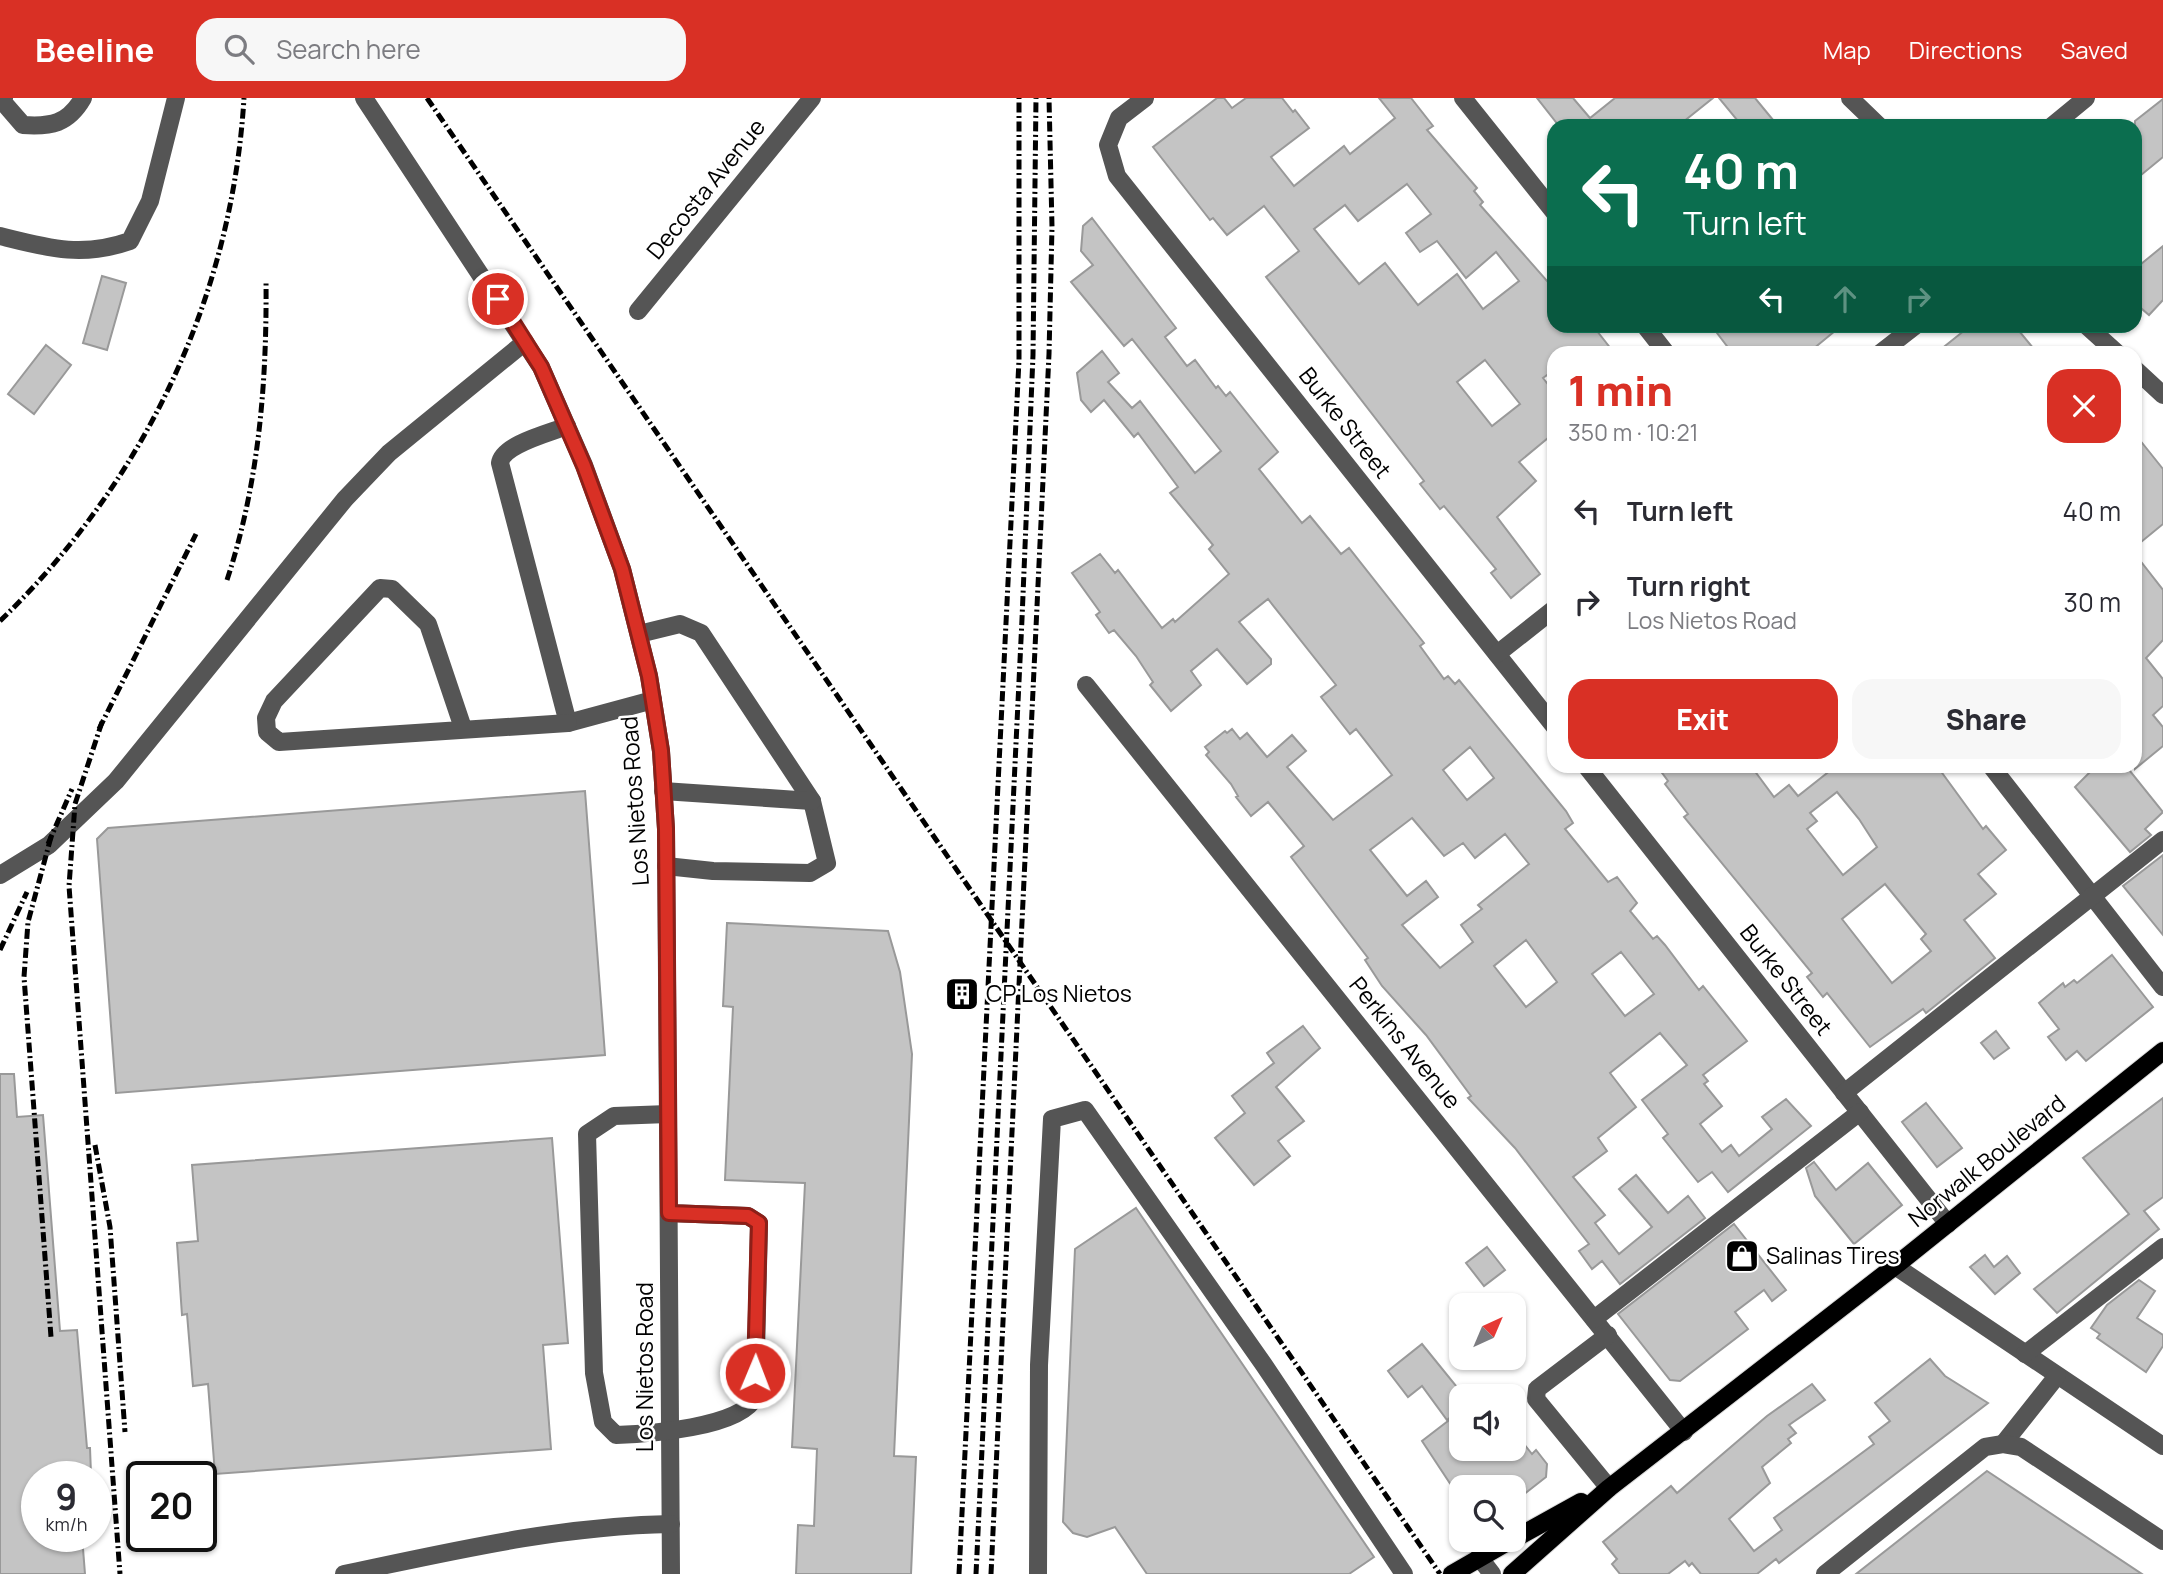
<!DOCTYPE html>
<html lang="en">
<head>
<meta charset="utf-8">
<style>
	body { margin:0; font-family:Manrope,sans-serif; background:#f7f7f7; color:#2b2b33; height:100vh; display:flex; flex-direction:column; font-size:26px; white-space:nowrap }
	* { box-sizing:border-box; margin:0 }
	p { font-size:23px; color:#7c7c81 }
	.icon { flex:none; width:38px; height:38px; fill:none; stroke:currentColor; stroke-width:2; stroke-linecap:round; stroke-linejoin:round }
	.map { position:relative; flex:1; overflow:hidden }
	.panel { position:absolute; left:1547px; top:248px; width:595px; height:427px; display:flex; flex-direction:column; background:#fff; border-radius:21px; box-shadow:0 2px 5px #0004 }
	.panel>* { flex:none }
	.banner { position:absolute; left:1547px; top:21px; width:595px; height:214px; border-radius:21px; box-shadow:0 2px 5px #0004; background:#0b6e4f; color:#fff; overflow:hidden }
	.needle { width:46px; rotate:44deg }
	.buttons { position:absolute; left:1449px; top:1195px; display:grid; gap:14px }
	.buttons a { display:grid; place-items:center; width:77px; height:77px; border-radius:14px; background:#fff; box-shadow:0 2px 5px #0004; font-size:35px }
	.speed { position:absolute; left:21px; top:1363px; display:flex; gap:14px; font-size:35px; font-weight:700; text-align:center }
	.speed>* { display:grid; place-content:center; width:91px; height:91px; border-radius:50%; background:#fff; box-shadow:0 2px 5px #0004; line-height:1 }
	.speed small { font-size:18px; font-weight:400 }
	.speed .limit { border:4px solid #111; border-radius:10px; background:#fff; color:#111 }
	.pin { position:absolute; display:grid; place-items:center; width:60px; height:60px; color:#fff; margin:-30px; border:4px solid #fff; border-radius:50%; box-shadow:0 2px 7px #0007 }
	.me { position:absolute; width:77px; margin:-38px; rotate:1deg; stroke-linejoin:round; filter:drop-shadow(0 0 5px #0008) }
	.turn { display:flex; align-items:center; gap:24px; height:147px; padding:0 21px; font-size:32px }
	.turn .icon { width:91px; height:91px; stroke-width:2.5 }
	.turn b { display:block; font-size:49px; line-height:60px }
	.lanes { display:flex; align-items:center; height:66px; padding:0 21px; background:#0003; justify-content:center; gap:35px; direction:ltr }
	.lanes .off { opacity:.35 }
	.round { display:grid; place-items:center; flex:none; width:74px; height:74px; border-radius:21px; background:#f7f7f7 }
	.head { display:flex; align-items:center; justify-content:space-between; height:119px; padding:0 21px }
	h1 { font-size:42px; font-weight:800; line-height:52px; color:#d93025 }
	.action { display:flex; gap:14px; margin-top:auto; padding:14px 21px }
	.action a { flex:1; height:80px; border-radius:21px; background:#d93025; color:#fff; font-size:28px; font-weight:800; line-height:80px; text-align:center }
	.action a+a { background:#f7f7f7; color:#2b2b33 }
	ul { padding:0; list-style:none }
	li { display:flex; align-items:center; gap:21px; height:91px; padding:0 21px }
	li div { flex:1 }
	li b { display:block; font-size:26px }
	li em { font-style:normal }
	header { display:flex; align-items:center; gap:42px; box-sizing:border-box; height:98px; padding:0 35px; background:#d93025; color:#fff }
	header strong { font-size:33px }
	nav { display:flex; gap:38px; margin-inline-start:auto; font-size:24px }
	.search { width:490px; height:63px; background:#f7f7f7; display:flex; align-items:center; gap:18px; box-sizing:border-box; padding:0 24px; border-radius:21px; color:#7c7c81; font-size:26px }
	.map>svg:first-child { display:block }
	.building { fill:#c4c4c4; stroke:#999; stroke-width:2; fill-rule:evenodd }
	.lines { fill:none; stroke-linecap:round; stroke-linejoin:round }
	.major-casing { stroke:#dbdbdb; stroke-width:20 }
	.minor { stroke:#555; stroke-width:18 }
	.major { stroke:#000; stroke-width:18 }
	.rail { stroke:#000; stroke-width:5; stroke-dasharray:10 3.5 2 3.5; stroke-linecap:butt }
	.route-casing { stroke:#8d1f18; stroke-width:18 }
	.route { stroke:#d93025; stroke-width:12 }
	.labels { text-anchor:middle; stroke-width:5; stroke-linejoin:round; paint-order:stroke }
	.street-label { font-size:23px; fill:#000; stroke:#fff }
	.poi-label { font-size:23px; fill:#000; stroke:#fff; text-anchor:start }
</style>
</head>
<body>
<header>
<strong>Beeline</strong>
<div class="search"><svg class="icon" aria-label="search" viewBox="0 0 24 24"><circle cx="10" cy="10" r="6"/><path d="M15 15l6 6"/></svg>Search here</div>
<nav><a>Map</a><a>Directions</a><a>Saved</a></nav>
</header>
<div class="map">
<svg width="2163" height="1476" viewBox="0 0 2163 1476">
	<rect width="100%" height="100%" fill="#fff"/>
	<!-- building -->
	<g class="building">
		<path d="M 1217,0 L 1224,0 L 1232,10 L 1246,0 L 1282,0 L 1293,14 L 1295,12 L 1309,30 L 1271,59 L 1294,88 L 1344,48 L 1350,56 L 1395,20 L 1379,0 L 1411,0 L 1433,28 L 1427,32 L 1477,90 L 1474,93 L 1483,104 L 1480,107 L 1548,184 L 1554,194 L 1554,228 L 1593,228 L 1615,256 L 1554,256 L 1554,272 L 1543,280 L 1554,294 L 1554,335 L 1519,364 L 1536,383 L 1497,419 L 1540,476 L 1511,500 L 1491,475 L 1496,471 L 1444,408 L 1440,411 L 1420,386 L 1424,383 L 1266,179 L 1299,153 L 1264,108 L 1227,137 L 1213,120 L 1210,122 L 1153,49 ZM 1407,86 L 1431,116 L 1406,135 L 1420,154 L 1437,143 L 1466,180 L 1496,154 L 1519,183 L 1483,211 L 1457,176 L 1418,207 L 1385,165 L 1359,186 L 1314,131 L 1345,107 L 1358,123 ZM 1485,262 L 1520,306 L 1492,328 L 1457,284 Z"/>
		<path d="M 1537,0 L 1573,0 L 1590,20 L 1615,0 L 1713,0 L 1678,28 L 1559,28 Z"/>
		<path d="M 1719,0 L 1755,0 L 1778,28 L 1742,28 Z"/>
		<path d="M 2163,1 L 2163,59 L 2135,82 L 2135,23 Z"/>
		<path d="M 1092,120 L 1176,230 L 1165,239 L 1187,268 L 1195,262 L 1216,290 L 1218,288 L 1226,298 L 1230,294 L 1278,354 L 1259,371 L 1302,425 L 1310,418 L 1341,456 L 1349,450 L 1424,545 L 1420,548 L 1444,581 L 1448,578 L 1455,586 L 1459,582 L 1566,713 L 1573,725 L 1565,731 L 1608,784 L 1617,779 L 1637,805 L 1630,813 L 1653,841 L 1657,838 L 1665,847 L 1699,892 L 1703,888 L 1747,943 L 1703,977 L 1708,983 L 1704,986 L 1722,1008 L 1700,1026 L 1722,1054 L 1731,1047 L 1739,1058 L 1772,1031 L 1762,1019 L 1786,1001 L 1811,1028 L 1728,1094 L 1712,1074 L 1698,1084 L 1663,1040 L 1668,1036 L 1642,1002 L 1687,967 L 1660,935 L 1610,975 L 1636,1009 L 1598,1040 L 1607,1053 L 1573,1079 L 1605,1117 L 1595,1125 L 1619,1156 L 1652,1129 L 1619,1091 L 1636,1077 L 1668,1115 L 1688,1098 L 1705,1120 L 1620,1186 L 1602,1163 L 1592,1171 L 1579,1153 L 1589,1146 L 1515,1050 L 1468,1000 L 1471,998 L 1426,937 L 1382,888 L 1365,862 L 1368,860 L 1291,759 L 1304,748 L 1268,704 L 1251,718 L 1236,699 L 1238,698 L 1231,686 L 1206,657 L 1209,654 L 1205,649 L 1225,633 L 1227,635 L 1232,631 L 1240,641 L 1247,635 L 1267,659 L 1292,637 L 1306,653 L 1287,669 L 1333,722 L 1392,677 L 1356,631 L 1350,636 L 1321,599 L 1336,587 L 1268,501 L 1239,524 L 1271,561 L 1271,566 L 1247,586 L 1217,551 L 1191,573 L 1201,587 L 1171,613 L 1150,587 L 1153,584 L 1136,558 L 1114,532 L 1109,535 L 1096,517 L 1100,514 L 1072,475 L 1100,456 L 1115,475 L 1118,472 L 1162,530 L 1173,521 L 1175,524 L 1229,476 L 1209,451 L 1213,447 L 1170,395 L 1178,389 L 1138,335 L 1134,339 L 1104,302 L 1091,314 L 1081,302 L 1077,275 L 1102,253 L 1119,275 L 1108,284 L 1132,310 L 1140,303 L 1195,375 L 1221,353 L 1132,241 L 1124,248 L 1071,184 L 1093,167 L 1081,153 L 1083,128 ZM 1470,649 L 1494,680 L 1467,702 L 1443,672 ZM 1412,720 L 1444,758 L 1463,745 L 1475,760 L 1505,736 L 1529,766 L 1478,807 L 1482,811 L 1461,827 L 1473,844 L 1440,870 L 1402,827 L 1438,799 L 1426,783 L 1407,798 L 1370,752 ZM 1526,842 L 1557,884 L 1526,909 L 1494,868 ZM 1621,854 L 1654,896 L 1625,918 L 1592,876 Z"/>
		<path d="M 2163,148 L 2163,202 L 2149,217 L 2135,205 L 2135,171 Z"/>
		<path d="M 102,178 L 126,185 L 107,252 L 83,245 Z"/>
		<path d="M 1726,228 L 1841,228 L 1807,256 L 1733,256 L 1717,235 Z"/>
		<path d="M 1970,228 L 2015,228 L 2038,256 L 1935,256 Z"/>
		<path d="M 46,247 L 71,267 L 34,316 L 8,296 Z"/>
		<path d="M 2135,336 L 2163,371 L 2163,426 L 2135,449 L 2135,413 L 2139,410 L 2135,405 Z"/>
		<path d="M 2135,456 L 2163,492 L 2163,542 L 2146,560 L 2163,581 L 2163,608 L 2153,617 L 2163,629 L 2163,648 L 2135,671 Z"/>
		<path d="M 1657,668 L 1751,668 L 1774,699 L 1789,687 L 1798,698 L 1836,668 L 1937,668 L 1983,731 L 1986,728 L 2006,752 L 1978,776 L 1996,796 L 1964,822 L 1995,860 L 1926,915 L 1923,911 L 1870,949 L 1827,895 L 1823,899 L 1807,879 L 1812,875 L 1684,719 L 1688,716 L 1665,686 L 1668,683 ZM 1837,694 L 1859,721 L 1877,749 L 1843,777 L 1807,731 L 1817,723 L 1810,715 ZM 1885,786 L 1926,836 L 1921,841 L 1931,853 L 1892,885 L 1842,821 Z"/>
		<path d="M 2096,668 L 2126,668 L 2163,714 L 2145,731 L 2151,737 L 2130,754 L 2075,689 Z"/>
		<path d="M 585,693 L 605,957 L 116,995 L 97,741 L 108,730 Z"/>
		<path d="M 2163,757 L 2163,837 L 2123,788 Z"/>
		<path d="M 727,825 L 888,833 L 900,874 L 912,956 L 894,1358 L 916,1359 L 911,1476 L 796,1476 L 798,1427 L 814,1428 L 817,1351 L 792,1349 L 805,1085 L 725,1082 L 733,909 L 723,908 Z"/>
		<path d="M 2112,857 L 2153,909 L 2086,963 L 2077,953 L 2066,962 L 2048,939 L 2059,931 L 2039,905 L 2063,885 L 2065,889 L 2074,882 L 2077,885 Z"/>
		<path d="M 1303,928 L 1320,950 L 1276,989 L 1304,1023 L 1278,1043 L 1290,1058 L 1254,1087 L 1215,1040 L 1245,1015 L 1232,998 L 1274,965 L 1267,955 Z"/>
		<path d="M 1996,933 L 2009,950 L 1994,961 L 1981,945 Z"/>
		<path d="M 0,976 L 14,976 L 17,1019 L 43,1017 L 60,1233 L 77,1232 L 87,1350 L 90,1350 L 91,1376 L 77,1379 L 37,1379 L 37,1438 L 82,1438 L 85,1476 L 0,1476 Z"/>
		<path d="M 2163,1000 L 2163,1099 L 2144,1113 L 2159,1131 L 2057,1215 L 2034,1191 L 2129,1116 L 2083,1060 Z"/>
		<path d="M 1926,1005 L 1962,1050 L 1937,1069 L 1902,1024 Z"/>
		<path d="M 552,1040 L 568,1245 L 543,1247 L 551,1351 L 215,1376 L 208,1286 L 193,1288 L 187,1216 L 182,1217 L 177,1145 L 198,1143 L 192,1067 Z"/>
		<path d="M 1814,1064 L 1836,1092 L 1868,1065 L 1902,1107 L 1854,1146 L 1815,1098 L 1806,1070 Z"/>
		<path d="M 1136,1110 L 1374,1459 L 1349,1476 L 1147,1476 L 1115,1429 L 1087,1439 L 1073,1435 L 1063,1424 L 1075,1151 Z"/>
		<path d="M 1734,1126 L 1786,1192 L 1772,1203 L 1764,1192 L 1735,1214 L 1748,1231 L 1680,1283 L 1670,1282 L 1618,1216 Z"/>
		<path d="M 1487,1149 L 1505,1172 L 1484,1188 L 1466,1165 Z"/>
		<path d="M 1985,1157 L 1994,1169 L 2007,1158 L 2020,1175 L 1995,1196 L 1970,1169 Z"/>
		<path d="M 2139,1182 L 2155,1193 L 2137,1220 L 2163,1237 L 2163,1248 L 2146,1274 L 2097,1240 L 2100,1236 L 2091,1230 L 2107,1207 Z"/>
		<path d="M 1422,1246 L 1461,1294 L 1461,1311 L 1447,1322 L 1422,1288 L 1408,1299 L 1388,1273 Z"/>
		<path d="M 1930,1261 L 1945,1278 L 1988,1305 L 1779,1465 L 1776,1461 L 1757,1476 L 1701,1476 L 1692,1465 L 1689,1468 L 1685,1463 L 1668,1476 L 1620,1476 L 1612,1466 L 1617,1461 L 1603,1444 L 1671,1388 L 1677,1395 L 1767,1318 L 1812,1286 L 1825,1302 L 1789,1327 L 1796,1335 L 1788,1341 L 1791,1345 L 1762,1369 L 1770,1385 L 1729,1421 L 1754,1453 L 1782,1432 L 1774,1420 L 1874,1346 L 1869,1339 L 1890,1323 L 1875,1305 Z"/>
		<path d="M 1461,1313 L 1461,1351 L 1514,1351 L 1514,1346 L 1520,1341 L 1532,1356 L 1536,1352 L 1547,1366 L 1546,1379 L 1514,1404 L 1514,1390 L 1453,1390 L 1422,1343 Z"/>
		<path d="M 1987,1373 L 2142,1476 L 1856,1476 Z"/>
	</g>
	<g class="lines">
		<!-- major casing -->
		<g class="major-casing">
			<g id="major">
				<path d="M 1514,1441 L 1581,1404"/>
				<path d="M 1452,1476 L 1511,1442"/>
				<path d="M 1512,1476 L 1609,1390 L 1895,1168 L 2163,953"/>
			</g>
		</g>
		<!-- minor -->
		<g class="minor">
			<path d="M 4,0 L 3,4 L 23,27 C 51,29 68,26 83,0"/>
			<path d="M 364,0 L 541,269 L 584,367 L 622,471 L 649,578 L 661,653 L 666,731 L 671,1476"/>
			<path d="M 1145,0 L 1119,20 L 1108,47 L 1117,78 L 1554,628"/>
			<path d="M 1463,0 L 1554,114"/>
			<path d="M 1850,0 L 1879,28"/>
			<path d="M 2052,28 L 2086,0"/>
			<path d="M 0,138 C 48,150 82,160 130,143 L 150,103 L 176,0"/>
			<path d="M 638,213 L 812,0"/>
			<path d="M 1645,228 L 1667,256"/>
			<path d="M 2087,228 L 2118,256"/>
			<path d="M 1879,256 L 1915,228"/>
			<path d="M 2135,271 L 2163,297"/>
			<path d="M 567,328 C 550,335 503,346 500,365 L 568,625 L 653,602"/>
			<path d="M 639,536 L 680,526 L 701,535 L 812,703 L 827,765 L 810,775 L 713,773 L 666,768"/>
			<path d="M 1497,556 L 1554,511"/>
			<path d="M 1086,587 L 1684,1334"/>
			<path d="M 463,630 L 428,526 L 392,491 L 380,490 L 274,603 L 266,620 L 267,634 L 279,644 L 568,625"/>
			<path d="M 1586,668 L 1948,1126"/>
			<path d="M 1991,668 L 2163,889"/>
			<path d="M 663,693 L 812,703"/>
			<path d="M 0,777 L 49,747 L 116,683 L 345,401 L 389,355 L 525,244"/>
			<path d="M 1844,995 L 2163,742"/>
			<path d="M 668,1016 L 614,1018 L 587,1036 L 594,1275 L 603,1324 L 616,1337 C 646,1336 741,1330 755,1299 L 759,1125 L 748,1118 L 669,1115"/>
			<path d="M 1895,1168 L 2163,1348"/>
			<path d="M 1594,1221 L 1860,1014"/>
			<path d="M 1608,1237 L 1537,1291 L 1536,1301 L 1609,1390"/>
			<path d="M 2025,1256 L 2163,1149"/>
			<path d="M 2003,1346 L 2057,1278"/>
			<path d="M 1479,1459 L 1492,1476"/>
			<path d="M 344,1476 C 453,1453 559,1428 671,1426"/>
			<path d="M 1038,1476 L 1039,1267 L 1052,1021 L 1085,1012 L 1264,1267 L 1404,1476"/>
			<path d="M 1825,1476 L 1985,1349 L 2003,1346 L 2021,1349 L 2163,1443"/>
		</g>
		<!-- major -->
		<use href="#major" class="major"/>
		<!-- rail -->
		<g class="rail">
			<path d="M 427,0 L 1440,1476"/>
			<path d="M 227,482 C 259,385 267,284 266,182"/>
			<path d="M 0,523 C 144,384 232,200 244,0"/>
			<path d="M 102,624 L 75,706 L 69,788 L 120,1476"/>
			<path d="M 99,631 L 196,436"/>
			<path d="M 51,739 L 28,824 L 24,879 L 51,1239"/>
			<path d="M 48,746 L 72,691"/>
			<path d="M 0,852 L 27,794"/>
			<path d="M 95,1047 L 110,1129 L 125,1334"/>
			<path d="M 959,1476 L 1019,262 L 1019,0"/>
			<path d="M 976,1476 L 1022,521 L 1033,257 L 1036,0"/>
			<path d="M 991,1476 L 1049,256 L 1052,129 L 1049,0"/>
		</g>
	</g>
	<g class="lines">
		<!-- route casing -->
		<g class="route-casing">
			<path id="route" d="M 498,201 L 541,269 L 584,368 L 622,471 L 649,578 L 661,653 L 666,731 L 669,1115 L 748,1118 L 759,1125 L 755,1275"/>
		</g>
		<!-- route -->
		<use href="#route" class="route"/>
	</g>
	<!-- icons -->
	<defs>
		<g id="building-square" transform="scale(1.75)"><rect x="-9" y="-9" width="18" height="18" rx="4" fill="#000" stroke="#fff"/><path d="M-4-6H4V6H1V3H-1V6H-4ZM-2.5-4.3h1.7v1.8h-1.7ZM.8-4.3h1.7v1.8H.8ZM-2.5-1h1.7V.8h-1.7ZM.8-1h1.7V.8H.8Z" fill="#fff"/></g>
		<g id="shop-square" transform="scale(1.75)"><rect x="-9" y="-9" width="18" height="18" rx="4" fill="#000" stroke="#fff"/><path d="M-5-2.5h2.3a2.7 3.5 0 0 1 5.4 0H5L5.5 6h-11ZM-1.5-2.5h3a1.5 2.3 0 0 0-3 0Z" fill="#fff"/></g>
	</defs>
	<g fill-rule="evenodd">
		<use href="#building-square" x="962" y="896"/>
		<use href="#shop-square" x="1742" y="1158"/>
	</g>
	<g class="labels">
		<!-- street labels -->
		<g class="street-label">
			<text transform="translate(706 91) rotate(-51)" y="8">Decosta Avenue</text>
			<text transform="translate(1345 325) rotate(52)" y="8">Burke Street</text>
			<text transform="translate(635 703) rotate(-94)" y="8">Los Nietos Road</text>
			<text transform="translate(1786 882) rotate(52)" y="8">Burke Street</text>
			<text transform="translate(1405 945) rotate(51)" y="8">Perkins Avenue</text>
			<text transform="translate(1987 1063) rotate(-39)" y="8">Norwalk Boulevard</text>
			<text transform="translate(645 1269) rotate(-90)" y="8">Los Nietos Road</text>
		</g>
		<!-- poi labels -->
		<g class="poi-label">
			<text x="986" y="904">CP Los Nietos</text>
			<text x="1766" y="1166">Salinas Tires</text>
		</g>
	</g>
</svg>
<div class="buttons">
<a><svg class="needle" viewBox="-14 -14 28 28"><path d="M0-13l5 13h-10z" fill="#e53935"/><path d="M0 13l5-13h-10z" fill="#7c7c81"/></svg></a>
<a><svg class="icon" aria-label="sound" viewBox="0 0 24 24"><path d="M4 9h4l5-4v14l-5-4H4zM17 9q2 3 0 6"/></svg></a>
<a><svg class="icon" aria-label="search" viewBox="0 0 24 24"><circle cx="10" cy="10" r="6"/><path d="M15 15l6 6"/></svg></a>
</div>
<div class="speed"><div>9<small>km/h</small></div><div class="limit">20</div></div>
<div class="pin" style="left:498px;top:201px;background:#d93025"><svg class="icon" aria-label="arrive" viewBox="0 0 24 24"><path d="M6 21V4h12l-3 4 3 4H6"/></svg></div>
<svg class="me" style="left:755px;top:1275px" viewBox="-20 -20 40 40"><circle r="17" fill="#d93025" stroke="#fff" stroke-width="3"/><path d="M0-11L8 9 0 5-8 9z" fill="#fff"/></svg>
<div class="banner">
<div class="turn"><svg class="icon" aria-label="left" viewBox="0 0 24 24"><path d="M17 20v-9H6M10 6l-5 5 5 5"/></svg><div><b>40 m</b>Turn left</div></div>
<div class="lanes"><svg class="icon" aria-label="left" viewBox="0 0 24 24"><path d="M17 20v-9H6M10 6l-5 5 5 5"/></svg><svg class="icon off" aria-label="ahead" viewBox="0 0 24 24"><path d="M12 20V5M6 11l6-6 6 6"/></svg><svg class="icon off" aria-label="right" viewBox="0 0 24 24"><path d="M7 20v-9h11M14 6l5 5-5 5"/></svg></div>
</div>
<section class="panel">
<div class="head"><div><h1>1 min</h1><p>350 m · 10:21</p></div><a class="round" style="background:#d93025;color:#fff"><svg class="icon" aria-label="close" viewBox="0 0 24 24"><path d="M6 6l12 12M18 6L6 18"/></svg></a></div>
<ul>
<li><svg class="icon" aria-label="left" viewBox="0 0 24 24"><path d="M17 20v-9H6M10 6l-5 5 5 5"/></svg><div><b>Turn left</b></div><em>40 m</em></li>
<li><svg class="icon" aria-label="right" viewBox="0 0 24 24"><path d="M7 20v-9h11M14 6l5 5-5 5"/></svg><div><b>Turn right</b><p>Los Nietos Road</p></div><em>30 m</em></li>
</ul>
<div class="action"><a>Exit</a><a>Share</a></div>
</section>
</div>
</body>
</html>
